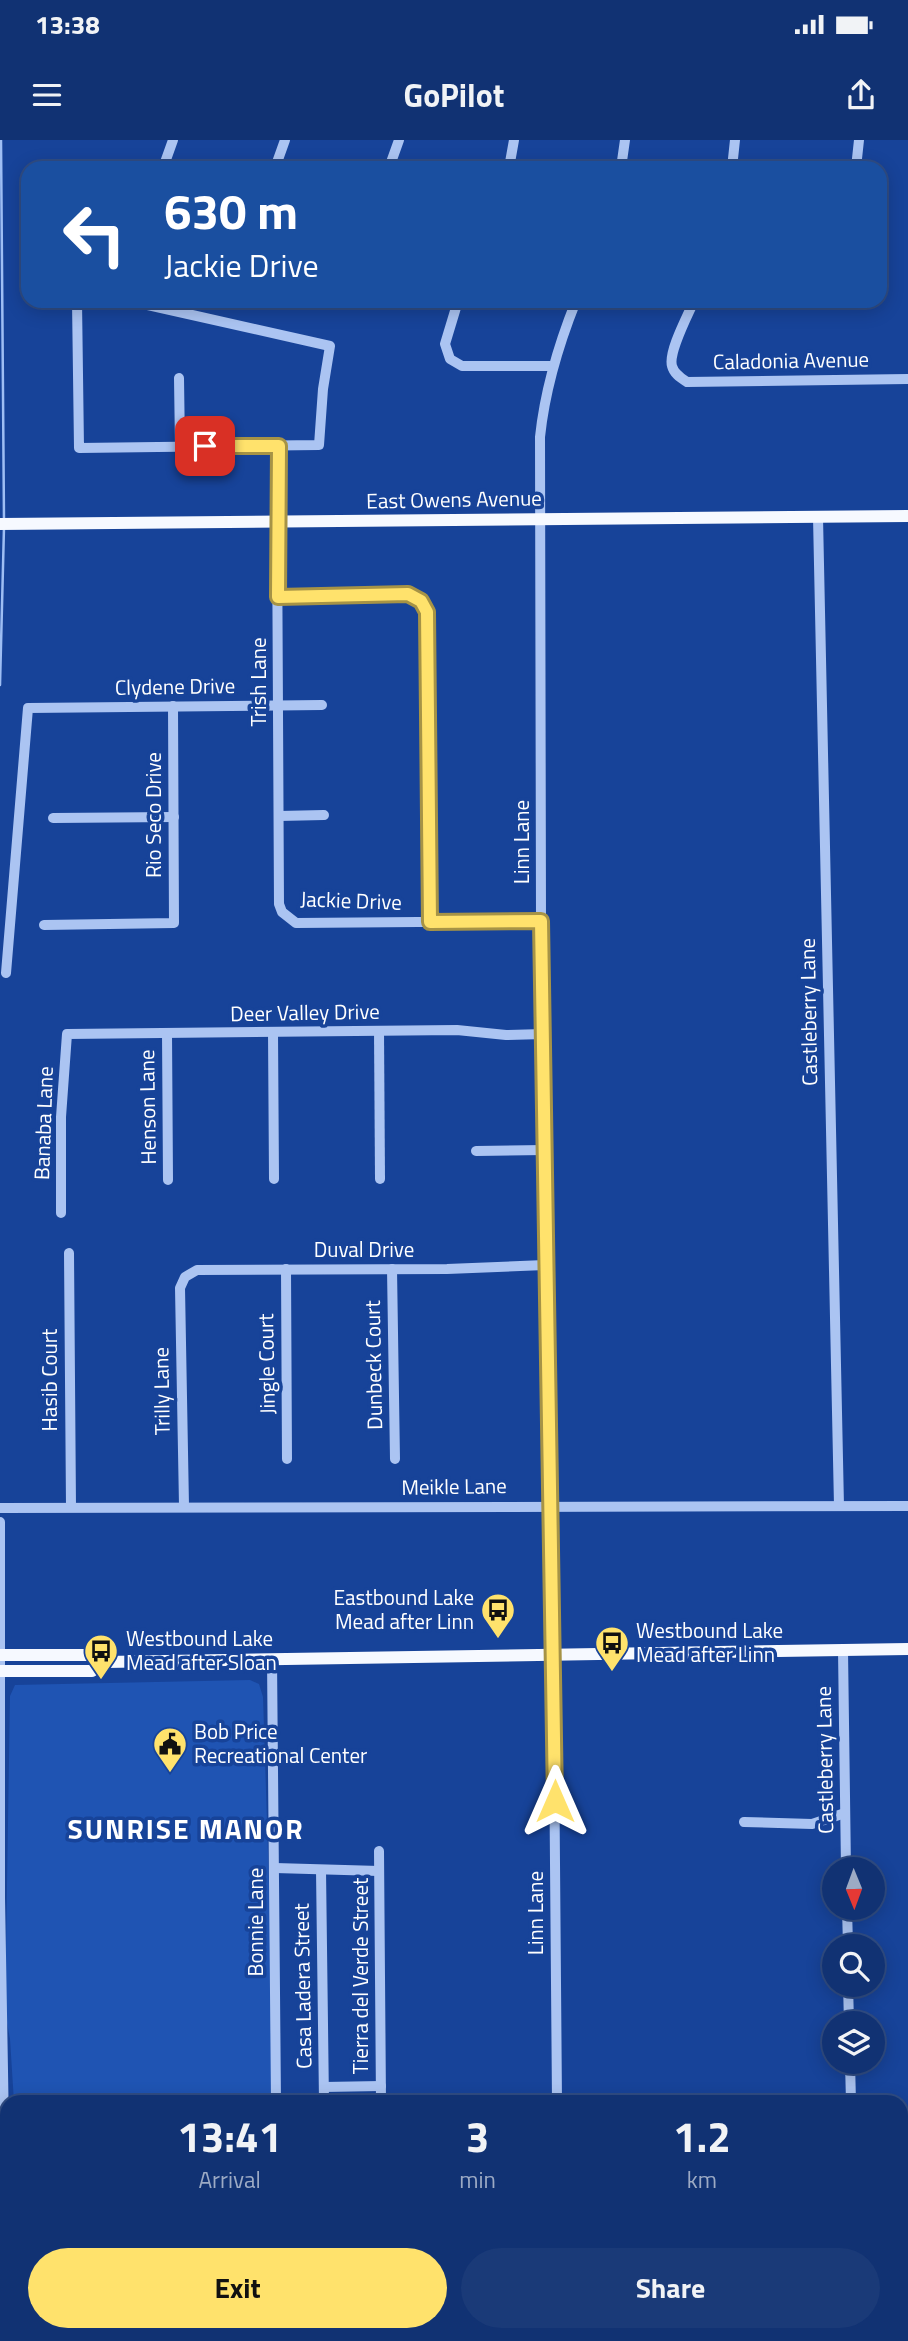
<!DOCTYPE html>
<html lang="en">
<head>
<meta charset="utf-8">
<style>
	body { margin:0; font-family:"Titillium Web",sans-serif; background:#1a3a78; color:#f1f3f6; height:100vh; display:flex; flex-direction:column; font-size:26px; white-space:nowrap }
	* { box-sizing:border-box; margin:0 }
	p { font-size:23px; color:#9caac4 }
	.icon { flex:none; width:38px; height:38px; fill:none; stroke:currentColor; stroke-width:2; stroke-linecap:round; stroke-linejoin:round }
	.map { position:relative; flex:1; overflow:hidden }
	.panel { position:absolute; left:0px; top:1955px; width:908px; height:247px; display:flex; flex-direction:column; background:#113273; border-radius:21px 21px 0 0; box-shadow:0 4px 18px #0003,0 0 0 2px #304d85 }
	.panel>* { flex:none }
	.guide { position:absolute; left:21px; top:21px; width:866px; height:147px; border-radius:21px; box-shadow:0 4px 18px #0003,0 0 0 2px #304d85; background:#1a4fa0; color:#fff; overflow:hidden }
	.needle { width:46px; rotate:179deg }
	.fabs { position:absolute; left:822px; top:1717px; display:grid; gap:14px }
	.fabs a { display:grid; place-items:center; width:63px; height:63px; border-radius:50%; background:#113273; box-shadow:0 4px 18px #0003,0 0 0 2px #304d85; font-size:35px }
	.pin { position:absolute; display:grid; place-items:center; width:60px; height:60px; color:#fff; margin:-30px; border-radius:14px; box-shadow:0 4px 10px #0006 }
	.me { position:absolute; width:77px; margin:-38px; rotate:0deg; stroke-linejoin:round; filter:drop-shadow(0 0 5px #0008) }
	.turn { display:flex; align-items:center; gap:24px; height:147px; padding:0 28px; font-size:32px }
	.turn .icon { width:91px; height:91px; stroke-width:2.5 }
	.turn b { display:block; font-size:49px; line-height:60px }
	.eta { display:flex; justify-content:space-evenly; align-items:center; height:119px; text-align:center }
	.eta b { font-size:42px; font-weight:700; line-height:49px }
	.primary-button { display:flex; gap:14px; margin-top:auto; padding:14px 28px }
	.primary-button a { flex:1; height:80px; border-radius:42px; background:#ffe26c; color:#111; font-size:28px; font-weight:700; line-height:80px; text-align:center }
	.primary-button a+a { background:#1a3a78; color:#f1f3f6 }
	.status { display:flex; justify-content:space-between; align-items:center; height:49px; padding:0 35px; background:#113273; direction:ltr }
	.status svg { height:19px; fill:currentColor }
	header { display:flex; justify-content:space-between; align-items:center; height:91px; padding:0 28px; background:#113273; font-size:32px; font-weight:700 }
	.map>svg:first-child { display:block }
	.green { fill:#1f54b3 }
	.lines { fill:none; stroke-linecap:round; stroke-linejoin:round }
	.stream { stroke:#9ebef4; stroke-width:2.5 }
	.minor { stroke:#abc4f2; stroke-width:10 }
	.major { stroke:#f6f9ff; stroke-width:12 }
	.route-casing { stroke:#a69346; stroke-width:18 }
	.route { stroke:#ffe26c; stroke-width:12 }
	.labels { text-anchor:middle; stroke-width:7; stroke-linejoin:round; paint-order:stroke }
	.street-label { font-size:21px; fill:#fff; stroke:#174399 }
	.poi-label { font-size:21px; fill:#fff; stroke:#174399; text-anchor:start }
	.district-label { font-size:28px; font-weight:bold; letter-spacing:2px; fill:#fff; stroke:#174399 }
</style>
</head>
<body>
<div class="status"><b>13:38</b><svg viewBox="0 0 49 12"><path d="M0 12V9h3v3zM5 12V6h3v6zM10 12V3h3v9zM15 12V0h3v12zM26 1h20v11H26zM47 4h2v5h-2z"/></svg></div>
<header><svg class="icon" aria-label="menu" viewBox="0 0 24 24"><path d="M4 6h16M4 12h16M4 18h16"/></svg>GoPilot<svg class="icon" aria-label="share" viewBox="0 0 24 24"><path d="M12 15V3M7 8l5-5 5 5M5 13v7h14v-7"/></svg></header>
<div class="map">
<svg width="908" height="2201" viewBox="0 0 908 2201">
	<rect width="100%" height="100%" fill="#174399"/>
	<!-- green -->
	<path class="green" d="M 250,1540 L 259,1544 L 263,1557 L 276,1962 L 14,1962 L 10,1899 L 5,1872 L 10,1556 L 15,1545 Z"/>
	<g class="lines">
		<!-- stream -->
		<g class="stream">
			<path d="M 1,0 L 4,381"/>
			<path d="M 0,545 L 4,387"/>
		</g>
		<!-- minor -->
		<g class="minor">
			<path d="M 163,28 L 173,0"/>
			<path d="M 275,28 L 285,0"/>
			<path d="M 389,28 L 399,0"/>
			<path d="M 509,28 L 514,0"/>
			<path d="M 621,28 L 625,0"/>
			<path d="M 732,28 L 735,0"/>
			<path d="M 856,28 L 859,0"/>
			<path d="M 77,161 L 79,308 L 319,305 L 323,249 L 330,206 L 130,161"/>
			<path d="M 458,161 L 445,204 L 450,219 L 462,226 L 552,226"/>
			<path d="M 694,161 C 688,175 668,212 672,226 C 674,234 681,238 687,242 L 908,239"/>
			<path d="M 179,238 L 180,307"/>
			<path d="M 279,306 L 277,382 L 279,764 L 282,772 L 296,783 L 541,781"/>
			<path d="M 818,377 L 839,1366"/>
			<path d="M 278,457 L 408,454 L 420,461 L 427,472 L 430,782"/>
			<path d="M 279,676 L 324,675"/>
			<path d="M 53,678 L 174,677"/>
			<path d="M 44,785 L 174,783 L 173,566"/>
			<path d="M 6,833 L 28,568 L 322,565"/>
			<path d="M 379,891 L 380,1039"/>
			<path d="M 273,892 L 274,1039"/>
			<path d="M 167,893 L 168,1040"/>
			<path d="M 476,1011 L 544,1010"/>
			<path d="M 61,1073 L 61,977 L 67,894 L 457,890 L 506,895 L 543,894"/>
			<path d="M 69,1113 L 71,1367"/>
			<path d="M 286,1129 L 287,1319"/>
			<path d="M 392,1129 L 395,1319"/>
			<path d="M 184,1366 L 180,1148 L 185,1137 L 197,1130 L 447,1129 L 545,1125"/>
			<path d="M 0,1368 L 908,1366"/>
			<path d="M 0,1382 L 0,1758 L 4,1988 L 1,2098 L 2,2201"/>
			<path d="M 843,1510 L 846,1729"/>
			<path d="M 272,1519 L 276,1962"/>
			<path d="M 744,1682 L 812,1684 L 845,1673"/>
			<path d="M 379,1711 L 381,1962"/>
			<path d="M 275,1728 L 379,1731"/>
			<path d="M 321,1730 L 324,1962"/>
			<path d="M 847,1768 L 848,1806"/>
			<path d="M 848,1844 L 849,1883"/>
			<path d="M 850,1922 L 851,1962"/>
			<path d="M 324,1947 L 381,1946"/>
			<path d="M 557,1962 L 552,1365 L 545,1125 L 541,781 L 540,297 C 545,249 558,206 576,161"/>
			<path d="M 901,2087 L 908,2087"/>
			<path d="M 116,2194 L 116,2201"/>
			<path d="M 227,2194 L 227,2201"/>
			<path d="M 340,2194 L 340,2201"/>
			<path d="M 453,2194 L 453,2201"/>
			<path d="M 584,2194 L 584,2201"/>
			<path d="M 697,2194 L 697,2201"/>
			<path d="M 810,2194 L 810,2201"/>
		</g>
		<!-- major -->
		<g class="major">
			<path d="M 0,384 L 908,376"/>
			<path d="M 0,1515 L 92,1515 L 106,1522 L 908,1509"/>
			<path d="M 0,1531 L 92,1531 L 106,1522"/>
		</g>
	</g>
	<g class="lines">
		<!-- route casing -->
		<g class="route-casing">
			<path id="route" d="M 205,306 L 279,306 L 278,457 L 408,454 L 421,461 L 427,472 L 430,782 L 541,781 L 555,1661"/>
		</g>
		<!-- route -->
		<use href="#route" class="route"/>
	</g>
	<!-- icons -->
	<defs>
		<g id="bus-pin" transform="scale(1.75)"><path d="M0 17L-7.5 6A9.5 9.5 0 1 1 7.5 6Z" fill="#ffe26c" stroke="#174399"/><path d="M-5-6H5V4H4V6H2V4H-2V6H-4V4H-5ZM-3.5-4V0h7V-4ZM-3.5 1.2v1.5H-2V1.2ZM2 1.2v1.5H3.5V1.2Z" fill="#111"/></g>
		<g id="civic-pin" transform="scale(1.75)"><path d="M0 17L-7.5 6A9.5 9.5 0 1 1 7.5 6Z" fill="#ffe26c" stroke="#174399"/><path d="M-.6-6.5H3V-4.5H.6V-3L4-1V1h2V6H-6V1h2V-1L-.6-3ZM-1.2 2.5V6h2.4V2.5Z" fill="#111"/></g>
	</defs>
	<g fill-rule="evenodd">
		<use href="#bus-pin" x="498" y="1470"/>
		<use href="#bus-pin" x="612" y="1503"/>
		<use href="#bus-pin" x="101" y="1511"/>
		<use href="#civic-pin" x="170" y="1604"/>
	</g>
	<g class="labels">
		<!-- street labels -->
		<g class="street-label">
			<text transform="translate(791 221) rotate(-1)" y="7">Caladonia Avenue</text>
			<text transform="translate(454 360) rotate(-1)" y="7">East Owens Avenue</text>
			<text transform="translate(259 542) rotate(-90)" y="7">Trish Lane</text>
			<text transform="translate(175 547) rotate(-1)" y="7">Clydene Drive</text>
			<text transform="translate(154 675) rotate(-90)" y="7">Rio Seco Drive</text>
			<text transform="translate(522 702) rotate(-90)" y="7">Linn Lane</text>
			<text transform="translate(351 761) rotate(2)" y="7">Jackie Drive</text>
			<text transform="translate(809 872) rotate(-91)" y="7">Castleberry Lane</text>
			<text transform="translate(305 873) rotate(-1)" y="7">Deer Valley Drive</text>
			<text transform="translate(148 967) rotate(-91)" y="7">Henson Lane</text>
			<text transform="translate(44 983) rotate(-88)" y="7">Banaba Lane</text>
			<text x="364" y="1117">Duval Drive</text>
			<text transform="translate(267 1224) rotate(-91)" y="7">Jingle Court</text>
			<text transform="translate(374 1225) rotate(-91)" y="7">Dunbeck Court</text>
			<text transform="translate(50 1240) rotate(-90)" y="7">Hasib Court</text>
			<text transform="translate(162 1251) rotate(-91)" y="7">Trilly Lane</text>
			<text transform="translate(454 1347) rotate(-1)" y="7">Meikle Lane</text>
			<text transform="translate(825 1620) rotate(-91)" y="7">Castleberry Lane</text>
			<text transform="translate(536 1773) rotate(-90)" y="7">Linn Lane</text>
			<text transform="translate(256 1782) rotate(-90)" y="7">Bonnie Lane</text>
			<text transform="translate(361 1836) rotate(-90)" y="7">Tierra del Verde Street</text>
			<text transform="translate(303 1846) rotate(-91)" y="7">Casa Ladera Street</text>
		</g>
		<!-- poi labels -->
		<g class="poi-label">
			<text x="474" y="1465" text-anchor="end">Eastbound Lake<tspan x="474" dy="24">Mead after Linn</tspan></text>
			<text x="636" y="1498">Westbound Lake<tspan x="636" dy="24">Mead after Linn</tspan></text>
			<text x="126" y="1506">Westbound Lake<tspan x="126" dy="24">Mead after Sloan</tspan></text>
			<text x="194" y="1599">Bob Price<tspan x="194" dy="24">Recreational Center</tspan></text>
		</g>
		<!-- district labels -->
		<g class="district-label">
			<text x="186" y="1699">SUNRISE MANOR</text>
		</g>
	</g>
</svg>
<div class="fabs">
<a><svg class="needle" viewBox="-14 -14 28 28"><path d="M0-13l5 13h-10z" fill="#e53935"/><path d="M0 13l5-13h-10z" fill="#9caac4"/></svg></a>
<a><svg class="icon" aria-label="search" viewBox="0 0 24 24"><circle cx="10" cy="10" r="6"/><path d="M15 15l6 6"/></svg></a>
<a><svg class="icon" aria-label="layers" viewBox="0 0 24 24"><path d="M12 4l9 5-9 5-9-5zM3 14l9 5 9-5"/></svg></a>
</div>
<div class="pin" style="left:205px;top:306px;background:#d93025"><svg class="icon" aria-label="arrive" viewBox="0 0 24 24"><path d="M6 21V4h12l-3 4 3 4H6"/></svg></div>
<svg class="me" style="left:555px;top:1661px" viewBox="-20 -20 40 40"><path d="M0-17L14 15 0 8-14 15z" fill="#ffe26c" stroke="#fff" stroke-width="4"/></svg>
<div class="guide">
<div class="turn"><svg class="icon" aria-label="left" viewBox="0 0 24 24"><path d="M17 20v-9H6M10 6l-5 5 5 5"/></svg><div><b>630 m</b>Jackie Drive</div></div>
</div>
<section class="panel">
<div class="eta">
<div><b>13:41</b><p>Arrival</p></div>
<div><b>3</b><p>min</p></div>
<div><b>1.2</b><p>km</p></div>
</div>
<div class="primary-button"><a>Exit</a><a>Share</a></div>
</section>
</div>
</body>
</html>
